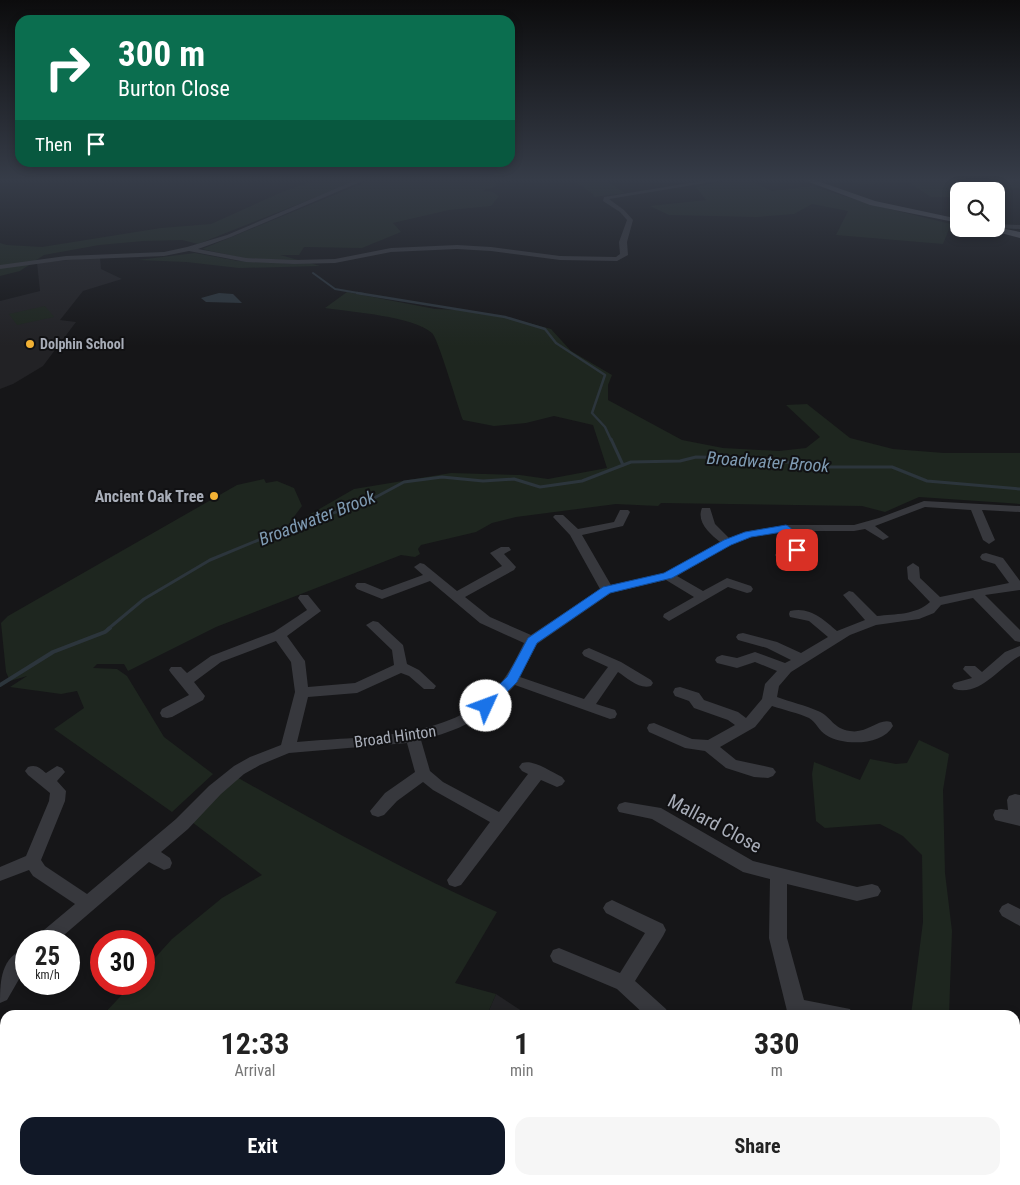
<!DOCTYPE html>
<html lang="en">
<head>
<meta charset="utf-8">
<style>
	body { margin:0; font-family:"Roboto Condensed",sans-serif; background:#f6f6f6; color:#222; height:100vh; display:flex; flex-direction:column; font-size:19px; white-space:nowrap }
	* { box-sizing:border-box; margin:0 }
	p { font-size:16px; color:#767676 }
	.icon { flex:none; width:28px; height:28px; fill:none; stroke:currentColor; stroke-width:2; stroke-linecap:round; stroke-linejoin:round }
	.map { position:relative; flex:1; overflow:hidden }
	.panel { position:absolute; left:0px; top:1010px; width:1020px; height:175px; display:flex; flex-direction:column; background:#fff; border-radius:15px 15px 0 0; box-shadow:0 2px 8px #0003 }
	.panel>* { flex:none }
	.top-card { position:absolute; left:15px; top:15px; width:500px; height:152px; border-radius:15px; box-shadow:0 2px 8px #0003; background:#0b6e4f; color:#fff; overflow:hidden }
	.controls { position:absolute; left:950px; top:182px; display:grid; gap:10px }
	.controls a { display:grid; place-items:center; width:55px; height:55px; border-radius:10px; background:#fff; box-shadow:0 2px 8px #0003; font-size:25px }
	.speed { position:absolute; left:15px; top:930px; display:flex; gap:10px; font-size:25px; font-weight:700; text-align:center }
	.speed>* { display:grid; place-content:center; width:65px; height:65px; border-radius:50%; background:#fff; box-shadow:0 2px 8px #0003; line-height:1 }
	.speed small { font-size:12px; font-weight:400 }
	.speed .limit { border:8px solid #d22; background:#fff; color:#111 }
	.pin { position:absolute; display:grid; place-items:center; width:42px; height:42px; color:#fff; margin:-21px; border-radius:10px; box-shadow:0 2px 8px #0006 }
	.me { position:absolute; width:55px; margin:-28px; rotate:47deg; stroke-linejoin:round; filter:drop-shadow(0 0 4px #0008) }
	.turn { display:flex; align-items:center; gap:18px; height:105px; padding:0 20px; font-size:22px }
	.turn .icon { width:65px; height:65px; stroke-width:2.5 }
	.turn b { display:block; font-size:35px; line-height:42px }
	.then { display:flex; align-items:center; height:48px; padding:0 20px; background:#0003; gap:10px; font-size:19px }
	.eta { display:flex; justify-content:space-evenly; align-items:center; height:85px; text-align:center }
	.eta b { font-size:30px; font-weight:700; line-height:35px }
	.cta { display:flex; gap:10px; margin-top:auto; padding:10px 20px }
	.cta a { flex:1; height:58px; border-radius:15px; background:#111827; color:#fff; font-size:20px; font-weight:700; line-height:58px; text-align:center }
	.cta a+a { background:#f6f6f6; color:#222 }
	.map>svg:first-child { display:block }
	.built { fill:#222225 }
	.green { fill:#1e261f }
	.water { fill:#2c353c }
	.lines { fill:none; stroke-linecap:round; stroke-linejoin:round }
	.stream-far3 { stroke:#2c353c; stroke-width:2 }
	.stream-far2 { stroke:#2c353c; stroke-width:2.5 }
	.stream-far1 { stroke:#2c353c; stroke-width:3 }
	.stream { stroke:#2c353c; stroke-width:4 }
	.minor { fill:#37383d; fill-rule:evenodd }
	.major { fill:#53555c; fill-rule:evenodd }
	.route { fill:#1a73e8; stroke:#114b97 }
	.poi-dot { fill:#f2b134; stroke:#111113; stroke-width:2 }
	.labels { text-anchor:middle; stroke-width:4; stroke-linejoin:round; paint-order:stroke }
	.far-poi-label { font-size:14px; font-weight:bold; fill:#a8adb8; stroke:#111113; text-anchor:start }
	.poi-label { font-size:16px; font-weight:bold; fill:#a8adb8; stroke:#111113; text-anchor:end }
	.street-label { font-size:16px; fill:#a8adb8; stroke:#111113 }
	.water-label { font-size:18px; font-style:italic; fill:#7f9bb3; stroke:#111113 }
	.near-street-label { font-size:19px; fill:#a8adb8; stroke:#111113 }
</style>
</head>
<body>
<div class="map">
<svg width="1020" height="1185" viewBox="0 0 1020 1185">
	<rect width="100%" height="100%" fill="#161618"/>
	<!-- built -->
	<g class="built">
		<path d="M 100,257 L 101,269 L 122,279 L 83,291 L 60,320 L 76,322 L 43,366 L 13,384 L 0,389 L 0,301 L 40,291 L 37,263 Z"/>
		<path d="M 496,994 L 528,1015 L 487,1015 Z"/>
		<path d="M 418,1180 L 735,1180 L 734,1185 L 417,1185 Z"/>
	</g>
	<!-- green -->
	<g class="green">
		<path d="M 316,180 L 359,180 L 198,244 L 182,240 L 143,241 L 99,245 L 44,255 L 20,271 L 0,276 L 0,243 L 7,245 L 42,247 L 161,228 L 211,224 L 282,192 Z"/>
		<path d="M 371,180 L 492,180 L 497,186 L 482,191 L 493,192 L 499,196 L 491,206 L 449,210 L 393,223 L 401,232 L 362,248 L 304,247 L 299,255 L 280,255 L 302,261 L 243,258 L 202,249 Z"/>
		<path d="M 573,180 L 605,180 L 625,193 L 594,197 L 593,194 Z"/>
		<path d="M 730,180 L 749,180 L 772,191 L 812,186 L 869,204 L 951,224 L 943,244 L 836,235 L 848,211 L 812,204 L 794,214 L 757,217 L 669,215 L 650,206 L 706,200 L 696,187 Z"/>
		<path d="M 849,180 L 1020,180 L 1020,188 L 959,191 L 959,197 L 931,197 L 910,183 L 858,184 Z"/>
		<path d="M 195,253 L 238,261 L 269,262 L 291,264 L 310,263 L 320,266 L 239,268 L 186,262 L 138,260 Z"/>
		<path d="M 347,292 L 435,309 L 465,310 L 502,316 L 551,329 L 571,351 L 612,375 L 608,385 L 608,400 L 682,440 L 723,448 L 779,451 L 806,448 L 820,437 L 786,405 L 807,404 L 850,438 L 893,449 L 944,453 L 1020,453 L 1020,504 L 919,497 L 885,512 L 862,506 L 661,503 L 658,506 L 616,504 L 516,517 L 492,523 L 476,532 L 421,545 L 418,549 L 420,554 L 415,557 L 401,555 L 216,627 L 128,671 L 124,664 L 97,664 L 93,668 L 117,669 L 127,676 L 164,737 L 213,774 L 172,812 L 54,729 L 84,708 L 77,691 L 61,694 L 10,687 L 27,676 L 10,681 L 6,672 L 1,623 L 8,616 L 237,485 L 264,479 L 266,483 L 277,481 L 294,488 L 302,506 L 290,522 L 302,519 L 354,489 L 451,473 L 520,475 L 548,479 L 607,468 L 593,425 L 554,416 L 526,423 L 494,426 L 463,420 C 458,407 438,338 432,333 C 413,316 351,312 325,308 Z"/>
		<path d="M 45,306 L 54,317 L 17,325 L 9,314 Z"/>
		<path d="M 919,740 L 949,754 L 943,790 L 945,873 L 952,931 L 949,1015 L 911,1015 L 923,922 L 922,855 L 903,836 L 880,824 L 825,828 L 816,821 L 812,774 L 814,762 L 860,780 L 870,759 L 896,764 L 907,763 Z"/>
		<path d="M 233,775 C 320,824 406,872 497,912 L 455,983 L 496,994 L 487,1015 L 103,1015 L 132,984 L 144,984 L 144,970 L 172,939 L 222,898 L 262,875 L 192,822 Z"/>
		<path d="M 499,1180 L 586,1180 L 592,1183 L 591,1185 L 497,1185 Z"/>
		<path d="M 891,1180 L 968,1180 L 970,1185 L 891,1185 Z"/>
	</g>
	<!-- water -->
	<path class="water" d="M 219,293 L 233,294 L 242,303 L 206,302 L 201,298 Z"/>
	<g class="lines">
		<!-- stream-far3 -->
		<path class="stream-far3" d="M 313,273 L 335,289 L 364,294"/>
		<!-- stream-far2 -->
		<path class="stream-far2" d="M 357,293 L 505,317 L 545,329 L 556,343 L 605,375 L 592,413 L 605,427 L 611,440"/>
		<!-- stream-far1 -->
		<g class="stream-far1">
			<path d="M 611,439 L 623,465"/>
			<path d="M 108,629 L 144,599 L 210,560 L 302,522 L 363,504 L 404,482 L 442,477 L 483,481 L 514,479 L 540,487 L 582,481 L 631,462 L 680,461 L 696,457 L 753,458 L 827,467 L 892,467 L 927,481 L 1020,489"/>
		</g>
		<!-- stream -->
		<path class="stream" d="M 0,685 L 53,652 L 105,632 L 110,628"/>
		<!-- minor -->
		<g class="minor">
			<path d="M 356,180 L 365,180 L 231,237 L 198,249 L 246,258 L 294,260 L 335,259 L 391,248 L 457,245 L 491,247 L 560,256 L 616,257 L 620,254 L 619,242 L 627,220 L 620,212 L 603,201 L 604,197 L 708,180 L 723,180 L 609,199 L 624,210 L 633,220 L 627,242 L 628,255 L 617,261 L 560,260 L 491,251 L 457,249 L 391,252 L 335,263 L 294,264 L 246,262 L 189,251 L 164,256 L 66,260 L 0,269 L 0,265 L 66,256 L 164,252 L 187,247 L 227,235 Z"/>
			<path d="M 996,224 L 1020,225 L 1020,229 L 996,228 Z"/>
			<path d="M 924,501 L 1020,506 L 1020,512 L 982,510 L 995,540 L 989,544 L 983,540 L 971,510 L 925,507 L 875,526 L 889,537 L 883,540 L 865,529 L 854,531 L 793,531 L 799,544 L 818,559 L 812,563 L 796,554 L 781,559 L 777,558 L 775,555 L 777,552 L 791,548 L 782,532 L 752,537 L 732,544 L 677,576 L 703,591 L 727,578 L 751,586 L 753,589 L 751,592 L 747,593 L 728,587 L 669,621 L 663,617 L 664,614 L 694,597 L 666,580 L 611,593 L 537,644 L 520,677 L 584,699 L 608,667 L 584,656 L 582,653 L 584,650 L 589,648 L 621,662 L 651,680 L 653,683 L 651,686 C 640,690 627,678 618,672 L 596,704 L 615,710 L 617,714 L 615,718 L 610,719 L 515,685 C 488,717 461,730 421,740 L 430,771 L 443,782 L 499,812 L 528,774 L 522,771 L 519,767 L 522,763 C 534,759 551,772 562,777 L 565,781 L 562,785 L 557,787 L 541,780 L 461,885 L 455,887 L 449,885 L 447,880 L 490,822 L 433,790 L 423,782 L 397,801 L 384,815 L 378,817 L 372,815 L 370,811 L 385,793 L 415,772 L 407,743 L 289,753 L 260,765 L 244,774 L 221,794 L 188,829 L 161,852 L 170,858 L 172,863 L 170,868 L 164,870 L 149,862 L 57,941 L 35,941 L 38,935 L 75,904 L 33,876 L 29,870 L 0,881 L 0,867 L 26,856 L 49,801 L 50,793 L 28,775 L 25,771 L 28,767 C 36,764 40,768 46,773 L 57,766 L 62,768 L 65,772 L 57,781 L 66,791 L 65,801 L 41,860 L 45,866 L 87,894 L 176,819 L 209,786 L 234,766 L 250,757 L 281,745 L 295,692 L 291,662 L 276,641 L 221,662 L 194,682 L 205,696 L 203,700 L 172,717 L 167,718 L 162,717 L 160,713 L 162,709 L 189,695 L 171,673 L 169,670 L 171,667 L 181,667 L 187,673 L 211,656 L 274,632 L 307,610 L 298,598 L 300,595 L 308,595 L 321,611 L 287,636 L 305,661 L 308,687 L 355,683 L 394,665 L 392,650 L 366,625 L 373,621 L 378,622 L 403,645 L 407,664 L 419,670 L 436,686 L 434,689 L 424,689 L 409,676 L 401,673 L 357,693 L 308,697 L 297,742 C 360,736 443,740 491,694 C 506,680 515,661 524,643 L 480,623 L 430,581 L 382,599 L 357,589 L 355,586 L 357,583 L 365,583 L 382,590 L 423,575 L 414,567 L 420,563 L 424,564 L 457,591 L 502,566 L 490,553 L 501,547 L 509,547 L 511,550 L 504,554 L 516,567 L 514,570 L 465,597 L 490,617 L 531,635 L 600,589 L 570,535 L 553,517 L 555,515 L 563,515 L 578,529 L 614,522 L 620,510 L 628,510 L 630,512 L 623,526 L 582,535 L 611,585 L 664,573 L 720,542 C 710,534 696,522 702,508 L 710,508 L 715,524 L 729,538 L 749,531 L 786,525 L 854,525 L 879,518 Z"/>
			<path d="M 986,553 L 1003,558 L 1020,581 L 1020,590 L 985,595 L 1020,630 L 1020,642 L 1015,641 L 973,598 L 941,605 L 934,613 L 919,619 L 876,625 L 850,635 L 791,672 L 779,686 L 777,697 C 790,702 805,705 818,711 C 831,716 833,729 850,731 C 868,734 878,718 891,722 L 893,726 C 882,746 843,746 826,735 C 819,731 816,722 809,718 C 798,713 784,710 772,706 L 755,727 L 720,747 L 736,760 L 773,768 L 776,772 L 773,776 L 768,778 L 754,777 L 726,768 L 705,751 L 685,748 L 649,732 L 647,728 L 649,724 L 654,723 L 692,739 L 708,740 L 735,725 L 728,720 L 694,708 L 689,701 L 675,696 L 673,692 L 675,688 L 680,687 L 699,693 L 704,700 L 738,712 L 746,718 L 762,699 L 765,684 L 777,671 L 755,662 L 737,668 L 717,663 L 715,660 L 717,657 L 722,655 L 737,658 L 755,652 L 785,663 L 791,660 L 767,648 L 738,640 L 736,637 L 738,634 L 743,633 L 777,642 L 801,653 L 828,637 L 809,621 L 790,617 L 789,614 L 790,611 C 810,606 824,620 837,631 L 865,620 L 843,595 L 849,591 L 853,592 L 877,616 C 895,614 916,615 930,602 L 908,579 L 907,567 L 913,563 L 919,567 L 920,578 L 940,597 L 1009,583 L 995,564 L 982,560 L 980,557 L 982,554 Z"/>
			<path d="M 1020,646 L 1020,656 C 1000,666 981,697 954,689 L 952,686 L 954,683 L 972,678 L 963,669 L 965,666 L 975,666 L 982,672 L 1005,652 Z"/>
			<path d="M 1015,794 L 1020,795 L 1020,826 L 995,820 L 993,815 L 995,810 L 1001,809 L 1008,810 L 1007,800 L 1009,796 Z"/>
			<path d="M 625,802 L 661,808 L 753,861 L 857,887 L 872,884 L 878,886 L 881,891 L 878,896 L 857,901 L 787,884 L 787,938 L 804,1000 L 850,1009 L 853,1015 L 788,1015 L 769,938 L 770,879 L 743,872 L 652,819 L 619,812 L 617,808 L 619,804 Z"/>
			<path d="M 612,900 L 663,924 L 666,930 L 663,936 L 635,981 L 666,1009 L 669,1015 L 645,1015 L 617,989 L 553,962 L 550,956 L 553,950 L 559,948 L 620,973 L 645,933 L 606,913 L 603,908 L 606,903 Z"/>
			<path d="M 1008,903 L 1020,909 L 1020,926 L 1002,916 L 999,911 L 1002,906 Z"/>
			<path d="M 26,948 L 26,967 L 7,1000 L 0,1003 C 0,980 1,957 26,948 Z"/>
			<path d="M 1020,1032 L 1020,1072 L 1015,1074 L 1015,1034 Z"/>
			<path d="M 1015,1074 L 1020,1075 L 1020,1095 L 1015,1094 Z"/>
			<path d="M 0,1129 L 5,1131 L 5,1154 L 0,1151 Z"/>
			<path d="M 1015,1140 L 1020,1142 L 1020,1177 L 1015,1175 Z"/>
			<path d="M 42,1180 L 67,1180 L 69,1185 L 44,1185 Z"/>
			<path d="M 289,1180 L 312,1180 L 314,1185 L 291,1185 Z"/>
			<rect x="788" y="1180" width="22" height="5"/>
		</g>
		<!-- major -->
		<g class="major">
			<path d="M 804,180 L 815,180 L 875,201 L 959,219 L 959,223 L 870,205 Z"/>
			<path d="M 996,227 L 1020,232 L 1020,238 L 993,231 L 992,229 L 996,229 Z"/>
		</g>
	</g>
	<!-- sky -->
	<linearGradient id="sky" x2="0" y2="1"><stop stop-color="#0c0c0d"/><stop offset="0.52" stop-color="#363c48"/><stop offset="1" stop-color="#363c48" stop-opacity="0"/></linearGradient>
	<rect width="1020" height="346" fill="url(#sky)"/>
	<!-- route -->
	<path class="route" d="M 786,525 C 795,528 797,543 803,550 L 801,553 L 793,553 L 788,545 L 783,532 L 751,537 L 731,545 L 672,578 L 610,593 L 537,643 L 517,682 L 490,709 L 481,709 L 479,706 L 481,702 L 507,677 L 528,638 L 603,587 L 664,573 L 724,540 L 745,532 Z"/>
	<!-- markers -->
	<g class="poi-dot">
		<circle cx="30" cy="344" r="5"/>
		<circle cx="214" cy="496" r="5"/>
	</g>
	<g class="labels">
		<!-- far-poi labels -->
		<g class="far-poi-label">
			<text x="40" y="349">Dolphin School</text>
		</g>
		<!-- poi labels -->
		<g class="poi-label">
			<text x="204" y="502">Ancient Oak Tree</text>
		</g>
		<!-- street labels -->
		<g class="street-label">
			<text transform="translate(395 736) rotate(-8)" y="6">Broad Hinton</text>
		</g>
		<!-- water labels -->
		<g class="water-label">
			<text transform="translate(768 462) rotate(4)" y="6">Broadwater Brook</text>
			<text transform="translate(317 518) rotate(-21)" y="6">Broadwater Brook</text>
		</g>
		<!-- near-street labels -->
		<g class="near-street-label">
			<text transform="translate(715 823) rotate(28)" y="7">Mallard Close</text>
		</g>
	</g>
</svg>
<div class="controls">
<a><svg class="icon" aria-label="search" viewBox="0 0 24 24"><circle cx="10" cy="10" r="6"/><path d="M15 15l6 6"/></svg></a>
</div>
<div class="speed"><div>25<small>km/h</small></div><div class="limit">30</div></div>
<div class="pin" style="left:797px;top:550px;background:#d93025"><svg class="icon" aria-label="arrive" viewBox="0 0 24 24"><path d="M6 21V4h12l-3 4 3 4H6"/></svg></div>
<svg class="me" style="left:486px;top:706px" viewBox="-20 -20 40 40"><circle r="19" fill="#fff"/><path d="M0-13L10 11 0 6-10 11z" fill="#1a73e8"/></svg>
<div class="top-card">
<div class="turn"><svg class="icon" aria-label="right" viewBox="0 0 24 24"><path d="M7 20v-9h11M14 6l5 5-5 5"/></svg><div><b>300 m</b>Burton Close</div></div>
<div class="then">Then<svg class="icon" aria-label="arrive" viewBox="0 0 24 24"><path d="M6 21V4h12l-3 4 3 4H6"/></svg></div>
</div>
<section class="panel">
<div class="eta">
<div><b>12:33</b><p>Arrival</p></div>
<div><b>1</b><p>min</p></div>
<div><b>330</b><p>m</p></div>
</div>
<div class="cta"><a>Exit</a><a>Share</a></div>
</section>
</div>
</body>
</html>
